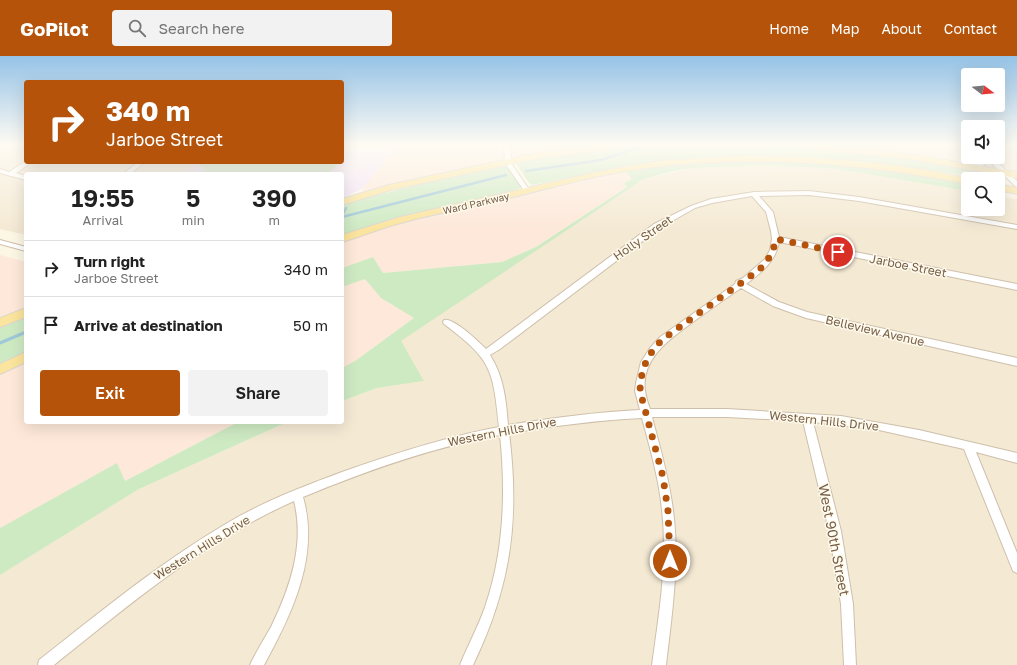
<!DOCTYPE html>
<html lang="en">
<head>
<meta charset="utf-8">
<style>
	body { margin:0; font-family:"Golos Text",sans-serif; background:#f2f2f2; color:#222; height:100vh; display:flex; flex-direction:column; font-size:15px; white-space:nowrap }
	* { box-sizing:border-box; margin:0 }
	p { font-size:13px; color:#767676 }
	.icon { flex:none; width:22px; height:22px; fill:none; stroke:currentColor; stroke-width:2; stroke-linecap:round; stroke-linejoin:round }
	.map { position:relative; flex:1; overflow:hidden }
	.panel { position:absolute; left:24px; top:116px; width:320px; height:252px; display:flex; flex-direction:column; background:#fff; border-radius:4px; box-shadow:0 4px 16px #0002 }
	.panel>* { flex:none }
	.banner { position:absolute; left:24px; top:24px; width:320px; height:84px; border-radius:4px; box-shadow:0 4px 16px #0002; background:#b45309; color:#fff; overflow:hidden }
	.needle { width:26px; rotate:106deg }
	.fabs { position:absolute; left:961px; top:12px; display:grid; gap:8px }
	.fabs a { display:grid; place-items:center; width:44px; height:44px; border-radius:4px; background:#fff; box-shadow:0 4px 16px #0002; font-size:20px }
	.pin { position:absolute; display:grid; place-items:center; width:34px; height:34px; color:#fff; margin:-17px; border:2px solid #fff; border-radius:50%; box-shadow:0 1px 4px #0007 }
	.me { position:absolute; width:44px; margin:-22px; rotate:0deg; stroke-linejoin:round; filter:drop-shadow(0 0 3px #0008) }
	.turn { display:flex; align-items:center; gap:14px; height:84px; padding:0 16px; font-size:18px }
	.turn .icon { width:52px; height:52px; stroke-width:2.5 }
	.turn b { display:block; font-size:28px; line-height:34px }
	.eta { display:flex; justify-content:space-evenly; align-items:center; height:68px; text-align:center }
	.eta b { font-size:24px; font-weight:600; line-height:28px }
	.action { display:flex; gap:8px; margin-top:auto; padding:8px 16px }
	.action a { flex:1; height:46px; border-radius:4px; background:#b45309; color:#fff; font-size:16px; font-weight:600; line-height:46px; text-align:center }
	.action a+a { background:#f2f2f2; color:#222 }
	ul { padding:0; list-style:none }
	li { display:flex; align-items:center; gap:12px; height:56px; padding:0 16px; border-top:1px solid #e0e0e0 }
	li div { flex:1 }
	li b { display:block; font-size:15px }
	li em { font-style:normal }
	header { display:flex; align-items:center; gap:24px; box-sizing:border-box; height:56px; padding:0 20px; background:#b45309; color:#fff }
	header strong { font-size:19px }
	nav { display:flex; gap:22px; margin-inline-start:auto; font-size:14px }
	.search { width:280px; height:36px; background:#f2f2f2; display:flex; align-items:center; gap:10px; box-sizing:border-box; padding:0 14px; border-radius:4px; color:#767676; font-size:15px }
	.map>svg:first-child { display:block }
	.residential { fill:#f4e9d3 }
	.commercial { fill:#fde8d9 }
	.education { fill:#f3e2f9 }
	.green { fill:#ceeac3 }
	.lines { fill:none; stroke-linecap:round; stroke-linejoin:round }
	.stream-far1 { stroke:#9fc8d8; stroke-width:2.5 }
	.stream { stroke:#9fc8d8; stroke-width:3 }
	.minor-casing { stroke:#cebfab; stroke-width:2 }
	.major-casing { stroke:#dbd5d0; stroke-width:2 }
	.minor { fill:#fff; fill-rule:evenodd }
	.major { fill:#fbe49d; fill-rule:evenodd }
	.route { stroke:#b45309; stroke-width:7; stroke-dasharray:0 12.6 }
	.labels { text-anchor:middle; stroke-width:3; stroke-linejoin:round; paint-order:stroke }
	.far-street-label { font-size:10px; fill:#765f4a; stroke:#fffaeb }
	.street-label { font-size:12px; fill:#765f4a; stroke:#fffaeb }
	.near-street-label { font-size:14px; fill:#765f4a; stroke:#fffaeb }
</style>
</head>
<body>
<header>
<strong>GoPilot</strong>
<div class="search"><svg class="icon" aria-label="search" viewBox="0 0 24 24"><circle cx="10" cy="10" r="6"/><path d="M15 15l6 6"/></svg>Search here</div>
<nav><a>Home</a><a>Map</a><a>About</a><a>Contact</a></nav>
</header>
<div class="map">
<svg width="1017" height="609" viewBox="0 0 1017 609">
	<rect width="100%" height="100%" fill="#fcf6e5"/>
	<!-- residential -->
	<g class="residential">
		<path d="M 0,89 L 26,89 L 26,106 L 199,106 L 184,118 L 26,118 L 26,179 L 0,173 Z"/>
		<path d="M 764,109 L 837,113 L 968,135 L 968,153 L 998,153 L 998,140 L 1017,143 L 1017,609 L 0,609 L 0,519 L 139,433 L 287,366 L 342,366 L 342,345 L 377,332 L 424,325 L 400,285 L 643,123 L 693,112 Z"/>
	</g>
	<!-- commercial -->
	<g class="commercial">
		<path d="M 399,89 L 504,89 L 503,102 L 500,105 L 364,136 L 362,133 Z"/>
		<path d="M 513,89 L 602,89 L 519,101 L 514,100 L 512,97 Z"/>
		<path d="M 833,89 L 968,89 L 968,101 L 978,101 L 980,103 L 980,105 L 967,107 Z"/>
		<path d="M 998,89 L 1017,89 L 1017,116 L 1009,114 L 994,101 L 998,101 Z"/>
		<path d="M 625,115 L 632,123 L 624,127 L 628,130 L 536,191 L 502,206 L 383,217 L 373,201 L 342,212 L 342,186 L 388,171 L 587,123 Z"/>
		<path d="M 0,199 L 26,206 L 26,251 L 0,261 Z"/>
		<path d="M 365,222 L 381,242 L 414,262 L 355,305 L 342,312 L 342,231 Z"/>
		<path d="M 26,305 L 26,366 L 238,366 L 125,425 L 117,407 L 0,472 L 0,316 Z"/>
	</g>
	<!-- education -->
	<path class="education" d="M 342,89 L 399,89 L 362,133 L 342,142 L 342,118 L 184,118 L 199,106 L 342,106 Z"/>
	<!-- green -->
	<g class="green">
		<path d="M 651,89 L 779,89 L 927,105 L 997,118 L 1000,122 L 998,124 L 983,123 L 933,114 L 862,106 L 787,101 L 750,100 L 705,101 L 628,109 L 532,129 L 529,127 L 517,109 L 525,105 L 573,97 Z"/>
		<path d="M 733,105 C 766,105 800,105 834,108 C 879,112 923,120 968,127 L 968,135 L 837,113 L 764,109 L 693,112 L 674,115 L 643,123 L 636,128 L 401,285 L 424,325 L 377,332 L 342,345 L 342,312 L 355,305 L 414,262 L 381,242 L 365,223 L 342,231 L 342,212 L 373,201 L 383,217 L 502,206 L 536,191 L 627,131 L 624,127 L 632,123 L 625,115 L 686,108 Z"/>
		<path d="M 203,106 L 340,106 L 328,118 L 199,118 L 206,112 L 198,110 Z"/>
		<path d="M 504,110 L 507,110 L 521,130 L 520,132 L 342,179 L 342,148 L 437,124 Z"/>
		<path d="M 26,260 L 26,297 L 0,309 L 0,270 Z"/>
		<path d="M 238,366 L 287,366 L 139,433 L 0,519 L 0,472 L 117,407 L 125,425 Z"/>
	</g>
	<g class="lines">
		<!-- stream-far1 -->
		<g class="stream-far1">
			<path d="M 526,115 L 601,104 L 644,90"/>
			<path d="M 342,160 L 346,152"/>
			<path d="M 342,161 L 506,119"/>
		</g>
		<!-- stream -->
		<path class="stream" d="M 0,287 L 26,276"/>
		<!-- minor casing -->
		<g class="minor-casing">
			<g id="minor">
				<path d="M 504,89 L 510,89 L 511,107 L 530,135 L 529,136 L 525,136 L 505,107 Z"/>
				<path d="M 982,101 L 992,101 L 1017,125 L 1017,131 L 1015,130 L 988,104 L 986,108 C 980,112 969,113 963,109 C 968,105 975,108 981,106 Z"/>
				<path d="M 26,105 L 32,106 L 16,117 L 26,120 L 26,124 L 0,117 L 0,113 L 9,116 Z"/>
				<path d="M 138,106 L 145,106 L 130,118 L 123,118 Z"/>
				<path d="M 809,135 L 859,141 L 1017,169 L 1017,173 L 859,145 L 809,139 L 759,140 L 773,156 L 779,181 L 1017,228 L 1017,234 L 779,186 C 776,205 761,217 746,228 L 779,246 L 807,256 L 1017,302 L 1017,310 L 806,262 L 773,250 L 741,232 C 725,243 709,254 693,266 C 670,283 641,302 645,335 C 646,341 648,348 650,353 L 727,353 L 841,360 L 919,374 L 1017,397 L 1017,407 L 976,396 L 1017,497 L 1017,517 L 1013,515 L 964,393 L 879,374 L 813,366 L 841,475 L 853,548 L 856,609 L 844,609 L 841,548 L 829,475 L 803,365 L 727,361 L 652,361 C 660,392 669,422 673,454 C 680,506 672,557 666,609 L 652,609 C 659,558 668,506 662,454 C 659,423 650,392 642,362 C 598,364 554,370 509,377 C 520,464 511,530 473,609 L 460,609 C 468,589 478,571 485,551 C 504,496 506,436 500,379 C 433,391 366,415 303,441 C 320,500 292,558 264,609 L 250,609 C 256,596 264,583 271,571 C 290,532 305,488 294,445 C 204,485 130,548 54,609 L 38,609 L 39,604 C 99,557 158,508 224,469 C 262,446 302,431 342,416 C 393,398 445,381 499,371 C 493,313 492,304 444,268 L 443,266 L 444,264 C 453,261 479,286 486,293 L 654,168 L 691,150 L 711,143 L 754,136 ZM 752,140 L 766,156 L 771,175 L 772,183 L 770,194 L 765,203 L 743,222 L 736,225 L 735,228 L 660,281 L 650,292 L 641,306 L 636,327 L 635,335 L 640,354 C 596,356 552,362 508,369 C 506,344 504,321 490,299 L 500,293 L 660,172 L 695,152 L 712,147 Z"/>
				<path d="M 0,184 L 26,191 L 26,195 L 0,188 Z"/>
			</g>
		</g>
		<!-- major casing -->
		<g class="major-casing">
			<g id="major">
				<path d="M 602,89 L 625,89 L 621,91 L 536,103 L 391,134 L 342,149 L 342,143 L 389,129 L 536,97 Z"/>
				<path d="M 795,89 C 870,89 944,104 1017,116 L 1017,122 L 908,103 L 799,91 Z"/>
				<path d="M 737,100 C 815,100 894,105 971,123 L 968,123 L 968,128 C 860,107 750,98 640,113 C 595,119 550,132 506,143 C 469,151 433,158 397,168 C 378,173 360,181 342,186 L 342,179 L 400,161 L 601,115 L 659,105 Z"/>
				<path d="M 998,128 L 1017,132 L 1017,138 L 998,134 Z"/>
				<path d="M 26,252 L 26,261 L 0,271 L 0,262 Z"/>
				<path d="M 26,296 L 26,306 L 0,318 L 0,308 Z"/>
			</g>
		</g>
		<!-- minor -->
		<use href="#minor" class="minor"/>
		<!-- major -->
		<use href="#major" class="major"/>
	</g>
	<!-- sky -->
	<linearGradient id="sky" x2="0" y2="1"><stop stop-color="#95c3e7"/><stop offset="0.51" stop-color="#fefbf3"/><stop offset="1" stop-color="#fefbf3" stop-opacity="0"/></linearGradient>
	<rect width="1017" height="174" fill="url(#sky)"/>
	<g class="lines">
		<!-- route -->
		<path class="route" d="M 670,505 L 668,455 L 663,421 L 640,335 C 641,312 647,299 663,283 L 759,214 C 768,205 773,197 776,183 L 838,196"/>
	</g>
	<g class="labels">
		<!-- far-street labels -->
		<g class="far-street-label">
			<text transform="translate(476 147) rotate(-13)" y="4">Ward Parkway</text>
		</g>
		<!-- street labels -->
		<g class="street-label">
			<text transform="translate(643 182) rotate(-35)" y="4">Holly Street</text>
			<text transform="translate(908 210) rotate(11)" y="4">Jarboe Street</text>
			<text transform="translate(875 275) rotate(13)" y="4">Belleview Avenue</text>
			<text transform="translate(824 365) rotate(6)" y="4">Western Hills Drive</text>
			<text transform="translate(502 376) rotate(-11)" y="4">Western Hills Drive</text>
			<text transform="translate(202 492) rotate(-32)" y="4">Western Hills Drive</text>
		</g>
		<!-- near-street labels -->
		<g class="near-street-label">
			<text transform="translate(834 484) rotate(79)" y="5">West 90th Street</text>
		</g>
	</g>
</svg>
<div class="fabs">
<a><svg class="needle" viewBox="-14 -14 28 28"><path d="M0-13l5 13h-10z" fill="#e53935"/><path d="M0 13l5-13h-10z" fill="#767676"/></svg></a>
<a><svg class="icon" aria-label="sound" viewBox="0 0 24 24"><path d="M4 9h4l5-4v14l-5-4H4zM17 9q2 3 0 6"/></svg></a>
<a><svg class="icon" aria-label="search" viewBox="0 0 24 24"><circle cx="10" cy="10" r="6"/><path d="M15 15l6 6"/></svg></a>
</div>
<div class="pin" style="left:838px;top:196px;background:#d93025"><svg class="icon" aria-label="arrive" viewBox="0 0 24 24"><path d="M6 21V4h12l-3 4 3 4H6"/></svg></div>
<svg class="me" style="left:670px;top:505px" viewBox="-20 -20 40 40"><circle r="17" fill="#b45309" stroke="#fff" stroke-width="3"/><path d="M0-11L8 9 0 5-8 9z" fill="#fff"/></svg>
<div class="banner">
<div class="turn"><svg class="icon" aria-label="right" viewBox="0 0 24 24"><path d="M7 20v-9h11M14 6l5 5-5 5"/></svg><div><b>340 m</b>Jarboe Street</div></div>
</div>
<section class="panel">
<div class="eta">
<div><b>19:55</b><p>Arrival</p></div>
<div><b>5</b><p>min</p></div>
<div><b>390</b><p>m</p></div>
</div>
<ul>
<li><svg class="icon" aria-label="right" viewBox="0 0 24 24"><path d="M7 20v-9h11M14 6l5 5-5 5"/></svg><div><b>Turn right</b><p>Jarboe Street</p></div><em>340 m</em></li>
<li><svg class="icon" aria-label="arrive" viewBox="0 0 24 24"><path d="M6 21V4h12l-3 4 3 4H6"/></svg><div><b>Arrive at destination</b></div><em>50 m</em></li>
</ul>
<div class="action"><a>Exit</a><a>Share</a></div>
</section>
</div>
</body>
</html>
